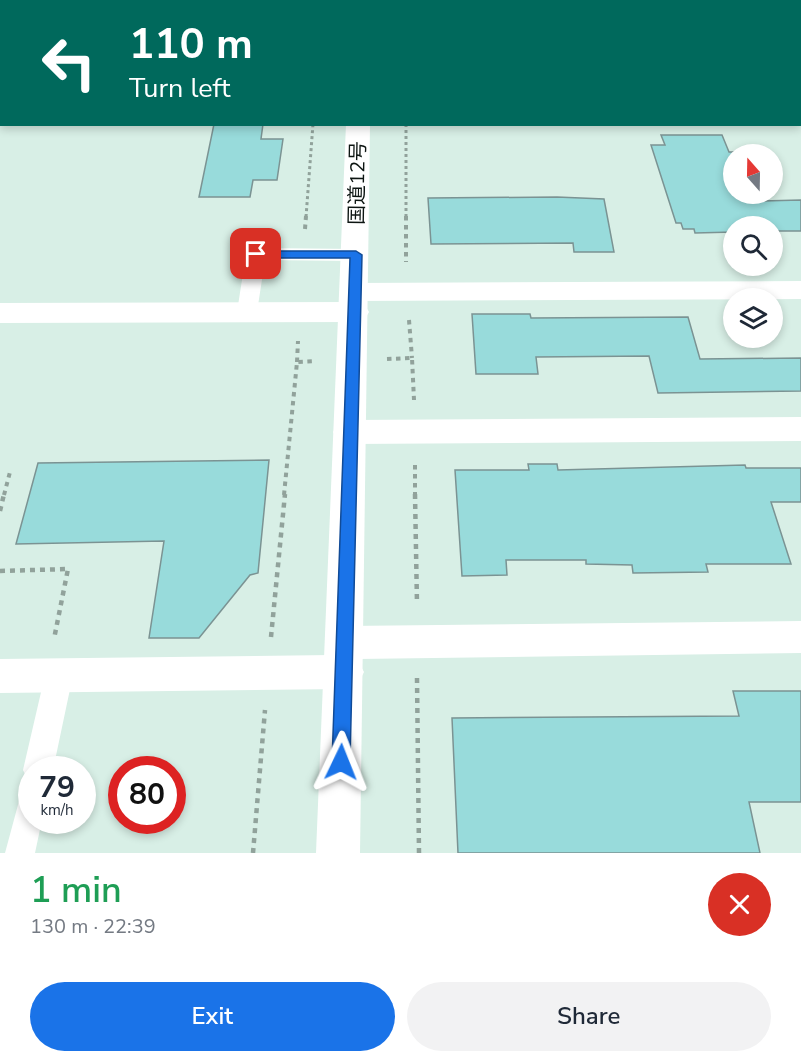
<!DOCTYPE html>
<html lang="en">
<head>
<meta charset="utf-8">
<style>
	body { margin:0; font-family:"Nunito Sans","Noto Sans JP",sans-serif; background:#f2f2f3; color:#1f2937; height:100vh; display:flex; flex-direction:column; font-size:22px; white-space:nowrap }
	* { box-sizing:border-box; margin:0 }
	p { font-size:20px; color:#747a83 }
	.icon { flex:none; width:33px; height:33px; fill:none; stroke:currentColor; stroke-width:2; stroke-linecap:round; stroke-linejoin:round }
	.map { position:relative; height:853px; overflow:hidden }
	.details { display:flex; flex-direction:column; background:#fff; flex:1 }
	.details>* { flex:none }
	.top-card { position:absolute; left:0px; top:0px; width:801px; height:126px; box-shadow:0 3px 9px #0003; background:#00695c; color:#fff; overflow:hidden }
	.needle { width:39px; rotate:340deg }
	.fabs { position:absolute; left:723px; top:144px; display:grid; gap:12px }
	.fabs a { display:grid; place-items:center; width:60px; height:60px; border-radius:50%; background:#fff; box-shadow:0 3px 9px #0003; font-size:30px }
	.speed { position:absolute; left:18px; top:756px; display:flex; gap:12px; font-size:30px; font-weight:700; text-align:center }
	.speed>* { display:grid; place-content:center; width:78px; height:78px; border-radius:50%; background:#fff; box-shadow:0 3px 9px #0003; line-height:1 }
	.speed small { font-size:15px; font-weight:400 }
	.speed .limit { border:9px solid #d22; background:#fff; color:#111 }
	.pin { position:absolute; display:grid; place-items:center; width:51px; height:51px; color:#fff; margin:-26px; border-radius:12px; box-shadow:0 3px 9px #0006 }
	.me { position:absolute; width:66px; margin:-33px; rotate:2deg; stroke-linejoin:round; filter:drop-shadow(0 0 4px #0008) }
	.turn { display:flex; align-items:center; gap:21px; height:126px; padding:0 30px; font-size:27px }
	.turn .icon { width:78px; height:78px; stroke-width:2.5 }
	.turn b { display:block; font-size:42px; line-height:51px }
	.round { display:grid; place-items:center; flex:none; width:63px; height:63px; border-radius:32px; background:#f2f2f3 }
	.overview { display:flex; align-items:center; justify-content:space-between; height:102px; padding:0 30px }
	h1 { font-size:36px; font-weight:600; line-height:45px; color:#1e9e55 }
	.primary-button { display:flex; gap:12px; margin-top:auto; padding:12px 30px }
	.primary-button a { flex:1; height:69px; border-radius:36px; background:#1a73e8; color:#fff; font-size:24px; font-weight:600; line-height:69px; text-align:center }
	.primary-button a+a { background:#f2f2f3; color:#1f2937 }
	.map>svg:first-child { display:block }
	.building { fill:#98dbdb; stroke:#7b9393; stroke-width:1.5 }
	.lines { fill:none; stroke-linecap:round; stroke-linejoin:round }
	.path-far2 { stroke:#91a29b; stroke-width:3; stroke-dasharray:3 3; stroke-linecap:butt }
	.path-far1 { stroke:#91a29b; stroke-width:4; stroke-dasharray:4.5 4.5; stroke-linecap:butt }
	.path { stroke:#91a29b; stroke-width:4.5; stroke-dasharray:5 5; stroke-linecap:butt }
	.lane { fill:#fff; fill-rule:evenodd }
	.street { fill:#fff; fill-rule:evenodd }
	.highway { fill:#fff; fill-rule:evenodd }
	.route { fill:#1a73e8; stroke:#114b97; stroke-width:1.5 }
	.labels { text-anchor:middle; stroke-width:4.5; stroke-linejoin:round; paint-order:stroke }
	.street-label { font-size:20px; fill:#0d1512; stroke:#fff }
</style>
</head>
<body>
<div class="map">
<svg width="801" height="853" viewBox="0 0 801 853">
	<rect width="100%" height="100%" fill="#d8efe6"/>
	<!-- building -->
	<g class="building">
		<path d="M 214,124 L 263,124 L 261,139 L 283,139 L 277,180 L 253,180 L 250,197 L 199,197 Z"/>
		<path d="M 661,135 L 722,135 L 729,152 L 742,152 L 743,154 L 734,154 L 734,194 L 758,194 L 761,201 L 801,200 L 801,231 L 772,231 L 772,226 L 734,226 L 734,232 L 695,233 L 694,229 L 683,229 L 681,223 L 676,223 L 651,145 L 665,145 Z"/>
		<path d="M 557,197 L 604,199 L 614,252 L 574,252 L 573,243 L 431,244 L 428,198 Z"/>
		<path d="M 472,314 L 530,314 L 531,318 L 688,317 L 700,359 L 801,358 L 801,391 L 658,393 L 649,356 L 536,357 L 538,374 L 476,374 Z"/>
		<path d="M 269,460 L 258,573 L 250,575 L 199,638 L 149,638 L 164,541 L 16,544 L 38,463 Z"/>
		<path d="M 528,464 L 557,464 L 558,470 L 745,465 L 746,468 L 801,468 L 801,502 L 771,502 L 791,564 L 706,564 L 708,572 L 633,573 L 632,565 L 586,564 L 586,560 L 506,560 L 507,575 L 462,576 L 455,470 L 529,470 Z"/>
		<path d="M 733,691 L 801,691 L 801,802 L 749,802 L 760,853 L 458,853 L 452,718 L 739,716 Z"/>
	</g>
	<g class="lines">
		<!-- path-far2 -->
		<g class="path-far2">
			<path d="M 406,124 L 406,217"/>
			<path d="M 306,217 L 313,124"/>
		</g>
		<!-- path-far1 -->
		<g class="path-far1">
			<path d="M 406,216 L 406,262"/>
			<path d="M 305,229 L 306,216"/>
			<path d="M 409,320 L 412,358"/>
			<path d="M 387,359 L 412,358 L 414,400"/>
			<path d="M 297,362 L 298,341"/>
			<path d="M 415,465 L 415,495"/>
			<path d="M 4,495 L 10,472"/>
			<path d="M 284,495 L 297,362 L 316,361"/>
		</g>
		<!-- path -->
		<g class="path">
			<path d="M 415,494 L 417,604"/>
			<path d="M 0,511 L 4,494"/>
			<path d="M 0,571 L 68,569 L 54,639"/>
			<path d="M 271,637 L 285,494"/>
			<path d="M 417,678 L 419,853"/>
			<path d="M 253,853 L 265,710"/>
		</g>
		<!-- lane -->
		<g class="lane">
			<path d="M 256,248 L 356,249 L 366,255 L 356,261 L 265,260 L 257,312 L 254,317 L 240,317 L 237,312 L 246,254 Z"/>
			<path d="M 59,663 L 69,667 L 73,675 L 53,770 L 32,770 L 32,781 L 28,780 L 23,770 L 45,675 L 49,667 Z"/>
			<path d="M 32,786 L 32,820 L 42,820 L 35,853 L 5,853 L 22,790 Z"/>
		</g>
		<!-- street -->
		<g class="street">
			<rect x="800" y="97" width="1" height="14"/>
			<rect x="0" y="103" width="2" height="14"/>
			<path d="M 801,281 L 801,299 L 355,301 L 345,299 L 340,292 L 345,285 L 355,283 Z"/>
			<path d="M 354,302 L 365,305 L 369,312 L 365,319 L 354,322 L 0,323 L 0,303 Z"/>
			<path d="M 801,417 L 801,441 L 350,444 L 338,440 L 333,432 L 338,424 L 350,420 Z"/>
			<path d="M 801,621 L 801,653 L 357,659 L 364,672 L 358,684 L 344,689 L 0,693 L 0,659 L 332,655 L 326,643 L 332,631 L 346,626 Z"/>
		</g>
		<!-- highway -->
		<g class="highway">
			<rect x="350" y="0" width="22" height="2"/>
			<path d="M 346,124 L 370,124 L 360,853 L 316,853 Z"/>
		</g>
	</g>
	<!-- route -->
	<path class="route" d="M 356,251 L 362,255 L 350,762 L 347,768 L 341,771 L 335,768 L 332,762 L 350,258 L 256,258 L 250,254 L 256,251 Z"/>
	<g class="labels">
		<!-- street labels -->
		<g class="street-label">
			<text transform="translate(357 183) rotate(-89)" y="7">国道12号</text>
		</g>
	</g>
</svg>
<div class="fabs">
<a><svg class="needle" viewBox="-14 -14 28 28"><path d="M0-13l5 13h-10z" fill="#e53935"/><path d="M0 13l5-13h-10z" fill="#747a83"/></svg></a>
<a><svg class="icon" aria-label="search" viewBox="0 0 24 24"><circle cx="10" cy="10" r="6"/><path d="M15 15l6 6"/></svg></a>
<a><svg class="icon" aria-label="layers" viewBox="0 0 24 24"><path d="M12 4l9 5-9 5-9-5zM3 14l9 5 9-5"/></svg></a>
</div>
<div class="speed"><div>79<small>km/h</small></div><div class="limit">80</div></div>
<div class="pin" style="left:256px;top:254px;background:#d93025"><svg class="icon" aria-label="arrive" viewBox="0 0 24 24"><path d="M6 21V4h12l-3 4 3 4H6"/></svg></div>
<svg class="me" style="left:341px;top:762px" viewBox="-20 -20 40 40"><path d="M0-17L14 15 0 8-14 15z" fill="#1a73e8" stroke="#fff" stroke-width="4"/></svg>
<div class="top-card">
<div class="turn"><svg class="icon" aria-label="left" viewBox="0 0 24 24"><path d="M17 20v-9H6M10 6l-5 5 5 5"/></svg><div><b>110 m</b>Turn left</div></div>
</div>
</div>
<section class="details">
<div class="overview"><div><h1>1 min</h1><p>130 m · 22:39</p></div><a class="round" style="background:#d93025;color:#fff"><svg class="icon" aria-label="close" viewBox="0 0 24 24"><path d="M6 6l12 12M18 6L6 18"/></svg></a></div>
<div class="primary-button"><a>Exit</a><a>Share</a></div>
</section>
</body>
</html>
